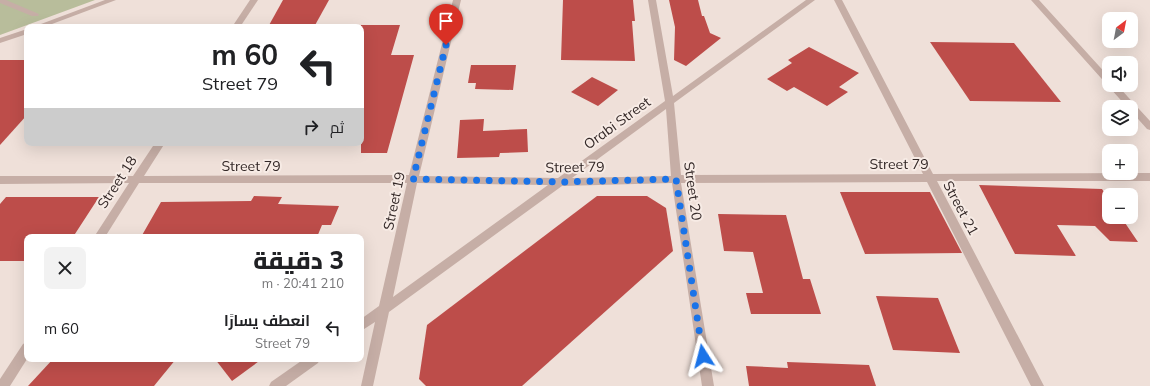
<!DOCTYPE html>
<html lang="ar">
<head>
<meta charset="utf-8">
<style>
	body { margin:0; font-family:Mulish,Cairo,sans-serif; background:#f2f2f2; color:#202124; direction:rtl; height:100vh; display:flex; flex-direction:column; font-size:15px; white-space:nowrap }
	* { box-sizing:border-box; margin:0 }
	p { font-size:13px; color:#757577 }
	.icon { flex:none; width:22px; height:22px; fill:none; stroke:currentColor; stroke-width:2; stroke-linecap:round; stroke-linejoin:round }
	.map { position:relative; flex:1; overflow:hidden; direction:ltr }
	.panel { position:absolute; left:24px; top:234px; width:340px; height:128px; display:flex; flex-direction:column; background:#fff; border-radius:8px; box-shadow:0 4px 16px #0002; direction:rtl }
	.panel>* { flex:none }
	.guide { position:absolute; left:24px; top:24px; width:340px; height:122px; border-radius:8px; box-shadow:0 4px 16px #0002; direction:rtl; background:#fff; color:#202124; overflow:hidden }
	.needle { width:26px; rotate:32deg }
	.tools { position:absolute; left:1102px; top:12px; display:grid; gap:8px }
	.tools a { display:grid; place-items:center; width:36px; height:36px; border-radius:8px; background:#fff; box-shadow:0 4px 16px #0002; font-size:20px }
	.pin { position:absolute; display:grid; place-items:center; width:34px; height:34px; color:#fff; margin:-41px -17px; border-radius:50% 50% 50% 0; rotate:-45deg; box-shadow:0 0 4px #0007 }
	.pin .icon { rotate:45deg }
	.me { position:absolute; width:44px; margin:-22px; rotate:351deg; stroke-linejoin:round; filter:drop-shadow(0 0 3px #0008) }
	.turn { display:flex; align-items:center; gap:14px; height:84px; padding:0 20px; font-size:18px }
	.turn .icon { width:52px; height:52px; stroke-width:2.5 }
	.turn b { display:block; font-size:28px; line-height:34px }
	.then { display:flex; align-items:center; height:38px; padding:0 20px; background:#0003; gap:8px; font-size:15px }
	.round { display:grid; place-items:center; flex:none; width:42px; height:42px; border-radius:8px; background:#f2f2f2 }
	.head { display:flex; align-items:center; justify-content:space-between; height:68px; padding:0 20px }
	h1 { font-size:24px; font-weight:800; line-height:30px }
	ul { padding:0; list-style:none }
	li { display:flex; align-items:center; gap:12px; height:52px; padding:0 20px }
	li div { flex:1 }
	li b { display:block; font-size:15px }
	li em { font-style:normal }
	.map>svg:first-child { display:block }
	.green { fill:#b8bd9b }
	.building { fill:#bd4d4a }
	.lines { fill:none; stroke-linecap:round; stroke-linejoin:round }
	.service { fill:#c6aea6; fill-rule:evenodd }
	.minor { fill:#c6aea6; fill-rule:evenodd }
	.route { stroke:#1a73e8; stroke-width:7; stroke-dasharray:0 12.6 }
	.labels { text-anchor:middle; stroke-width:4; stroke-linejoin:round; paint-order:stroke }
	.street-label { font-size:14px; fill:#332827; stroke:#f7ebe5 }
</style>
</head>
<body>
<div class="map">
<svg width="1150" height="386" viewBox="0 0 1150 386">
	<rect width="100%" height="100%" fill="#efe0d9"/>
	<!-- green -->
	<path class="green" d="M 0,0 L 95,0 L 0,35 Z"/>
	<!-- building -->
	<g class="building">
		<path d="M 283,0 L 329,0 L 314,27 L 268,27 Z"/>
		<path d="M 563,0 L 633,0 L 635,21 L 632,21 L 635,61 L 561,60 Z"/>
		<path d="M 669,0 L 698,0 L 702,16 L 704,16 L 710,33 L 721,38 L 686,66 L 674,60 L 675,27 Z"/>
		<path d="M 361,25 L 400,25 L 391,55 L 414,55 L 387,153 L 361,153 Z"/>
		<path d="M 930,42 L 1014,43 L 1061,102 L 970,101 Z"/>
		<path d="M 809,47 L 859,73 L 839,87 L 848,92 L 827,106 L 794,87 L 787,91 L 767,79 L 792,63 L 788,60 Z"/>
		<path d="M 0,60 L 27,60 L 27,115 L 0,145 Z"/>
		<path d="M 471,65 L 516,65 L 513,90 L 475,89 L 476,83 L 468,83 Z"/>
		<path d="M 592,77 L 618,90 L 598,106 L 571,92 Z"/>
		<path d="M 484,119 L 483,131 L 527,129 L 528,152 L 500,153 L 499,157 L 457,158 L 460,120 Z"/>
		<path d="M 979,185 L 1102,189 L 1109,200 L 1109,217 L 1121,217 L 1138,242 L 1110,241 L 1095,226 L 1057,225 L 1076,256 L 1015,254 Z"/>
		<path d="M 840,192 L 930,192 L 962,253 L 865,254 Z"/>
		<path d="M 254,196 L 282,197 L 278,204 L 339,206 L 331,225 L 322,225 L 317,237 L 141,237 L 161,202 L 251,201 Z"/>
		<path d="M 597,196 L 647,196 L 666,208 L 673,251 L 522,386 L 426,386 L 419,379 L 427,325 Z"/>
		<path d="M 6,197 L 99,197 L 73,237 L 27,237 L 27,261 L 0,261 L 0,204 Z"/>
		<path d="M 718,214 L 786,215 L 803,279 L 810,279 L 821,314 L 751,314 L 746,293 L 763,293 L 753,252 L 724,251 Z"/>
		<path d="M 876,296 L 938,298 L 960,353 L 893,350 Z"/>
		<path d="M 53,359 L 176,359 L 154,386 L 28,386 Z"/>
		<path d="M 215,359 L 262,359 L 232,381 Z"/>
		<path d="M 787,362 L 869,365 L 876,386 L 749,386 L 746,366 L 788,368 Z"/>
	</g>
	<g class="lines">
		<!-- service -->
		<path class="service" d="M 0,0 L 6,0 L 39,14 L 38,16 L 32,16 L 0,3 Z"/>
		<!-- minor -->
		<g class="minor">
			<path d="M 105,0 L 116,0 L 44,27 L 33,27 Z"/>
			<path d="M 250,0 L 258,0 L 240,27 L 232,27 Z"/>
			<path d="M 453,0 L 461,0 L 419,176 L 558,178 L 665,101 L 648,0 L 656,0 L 673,96 L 806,0 L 815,0 L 674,103 L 681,175 L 923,174 L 834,0 L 842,0 L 933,174 L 1150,173 L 1150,181 L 937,181 L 1044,386 L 1031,386 L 927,182 L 681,183 L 714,386 L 702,386 L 672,183 L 562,186 L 389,312 L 373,386 L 361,386 L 375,322 L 361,331 L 361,319 L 379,306 L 407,183 L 139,183 L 105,237 L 94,237 L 129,183 L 0,184 L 0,176 L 133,176 L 155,143 L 165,143 L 144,176 L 409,175 ZM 666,109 L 671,176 L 572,178 ZM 417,183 L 548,185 L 393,297 Z"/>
			<path d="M 1031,0 L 1039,0 L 1109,77 L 1109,85 L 1117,85 L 1150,121 L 1150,130 L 1147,129 L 1131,111 L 1131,107 L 1127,107 Z"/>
			<path d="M 27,29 L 27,34 L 0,43 L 0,38 Z"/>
			<path d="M 27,342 L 27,359 L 10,386 L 0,386 L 0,379 L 23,344 Z"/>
			<path d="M 304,359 L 320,359 L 318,363 L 286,386 L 269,386 L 271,382 Z"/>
		</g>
	</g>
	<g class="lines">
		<!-- route -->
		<path class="route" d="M 446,45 L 413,179 L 562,182 L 676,179 L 703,356"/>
	</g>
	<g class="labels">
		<!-- street labels -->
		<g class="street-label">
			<text transform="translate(617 123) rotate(-36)" y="5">Orabi Street</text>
			<text x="899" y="169">Street 79</text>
			<text x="251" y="171">Street 79</text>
			<text transform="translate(575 167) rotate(-1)" y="5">Street 79</text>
			<text transform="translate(117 182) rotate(-57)" y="5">Street 18</text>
			<text transform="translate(693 191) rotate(82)" y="5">Street 20</text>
			<text transform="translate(394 201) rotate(-78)" y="5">Street 19</text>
			<text transform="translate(961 208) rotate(62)" y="5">Street 21</text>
		</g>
	</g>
</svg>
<div class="tools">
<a><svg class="needle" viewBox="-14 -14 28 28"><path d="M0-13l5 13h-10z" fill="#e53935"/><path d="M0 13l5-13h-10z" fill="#757577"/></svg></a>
<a><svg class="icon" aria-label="sound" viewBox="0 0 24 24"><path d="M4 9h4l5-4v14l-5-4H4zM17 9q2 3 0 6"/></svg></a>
<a><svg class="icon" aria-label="layers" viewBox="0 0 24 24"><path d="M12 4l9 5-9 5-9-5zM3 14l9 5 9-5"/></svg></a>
<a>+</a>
<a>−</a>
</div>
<div class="pin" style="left:446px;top:45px;background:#d93025"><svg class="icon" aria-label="arrive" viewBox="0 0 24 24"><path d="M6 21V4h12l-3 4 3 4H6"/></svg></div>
<svg class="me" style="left:703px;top:356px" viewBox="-20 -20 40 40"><path d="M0-17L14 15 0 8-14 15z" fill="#1a73e8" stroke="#fff" stroke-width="4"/></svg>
<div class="guide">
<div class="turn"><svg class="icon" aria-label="left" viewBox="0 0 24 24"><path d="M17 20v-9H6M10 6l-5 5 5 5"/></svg><div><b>60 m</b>Street 79</div></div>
<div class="then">ثم<svg class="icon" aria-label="right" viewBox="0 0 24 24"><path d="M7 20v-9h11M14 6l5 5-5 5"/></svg></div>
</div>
<section class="panel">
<div class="head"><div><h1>3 دقيقة</h1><p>210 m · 20:41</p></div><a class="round"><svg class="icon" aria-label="close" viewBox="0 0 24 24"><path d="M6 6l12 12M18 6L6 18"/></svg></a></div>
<ul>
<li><svg class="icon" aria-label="left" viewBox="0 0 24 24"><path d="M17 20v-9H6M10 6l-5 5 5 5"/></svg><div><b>انعطف يسارًا</b><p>Street 79</p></div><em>60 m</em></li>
</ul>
</section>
</div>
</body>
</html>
